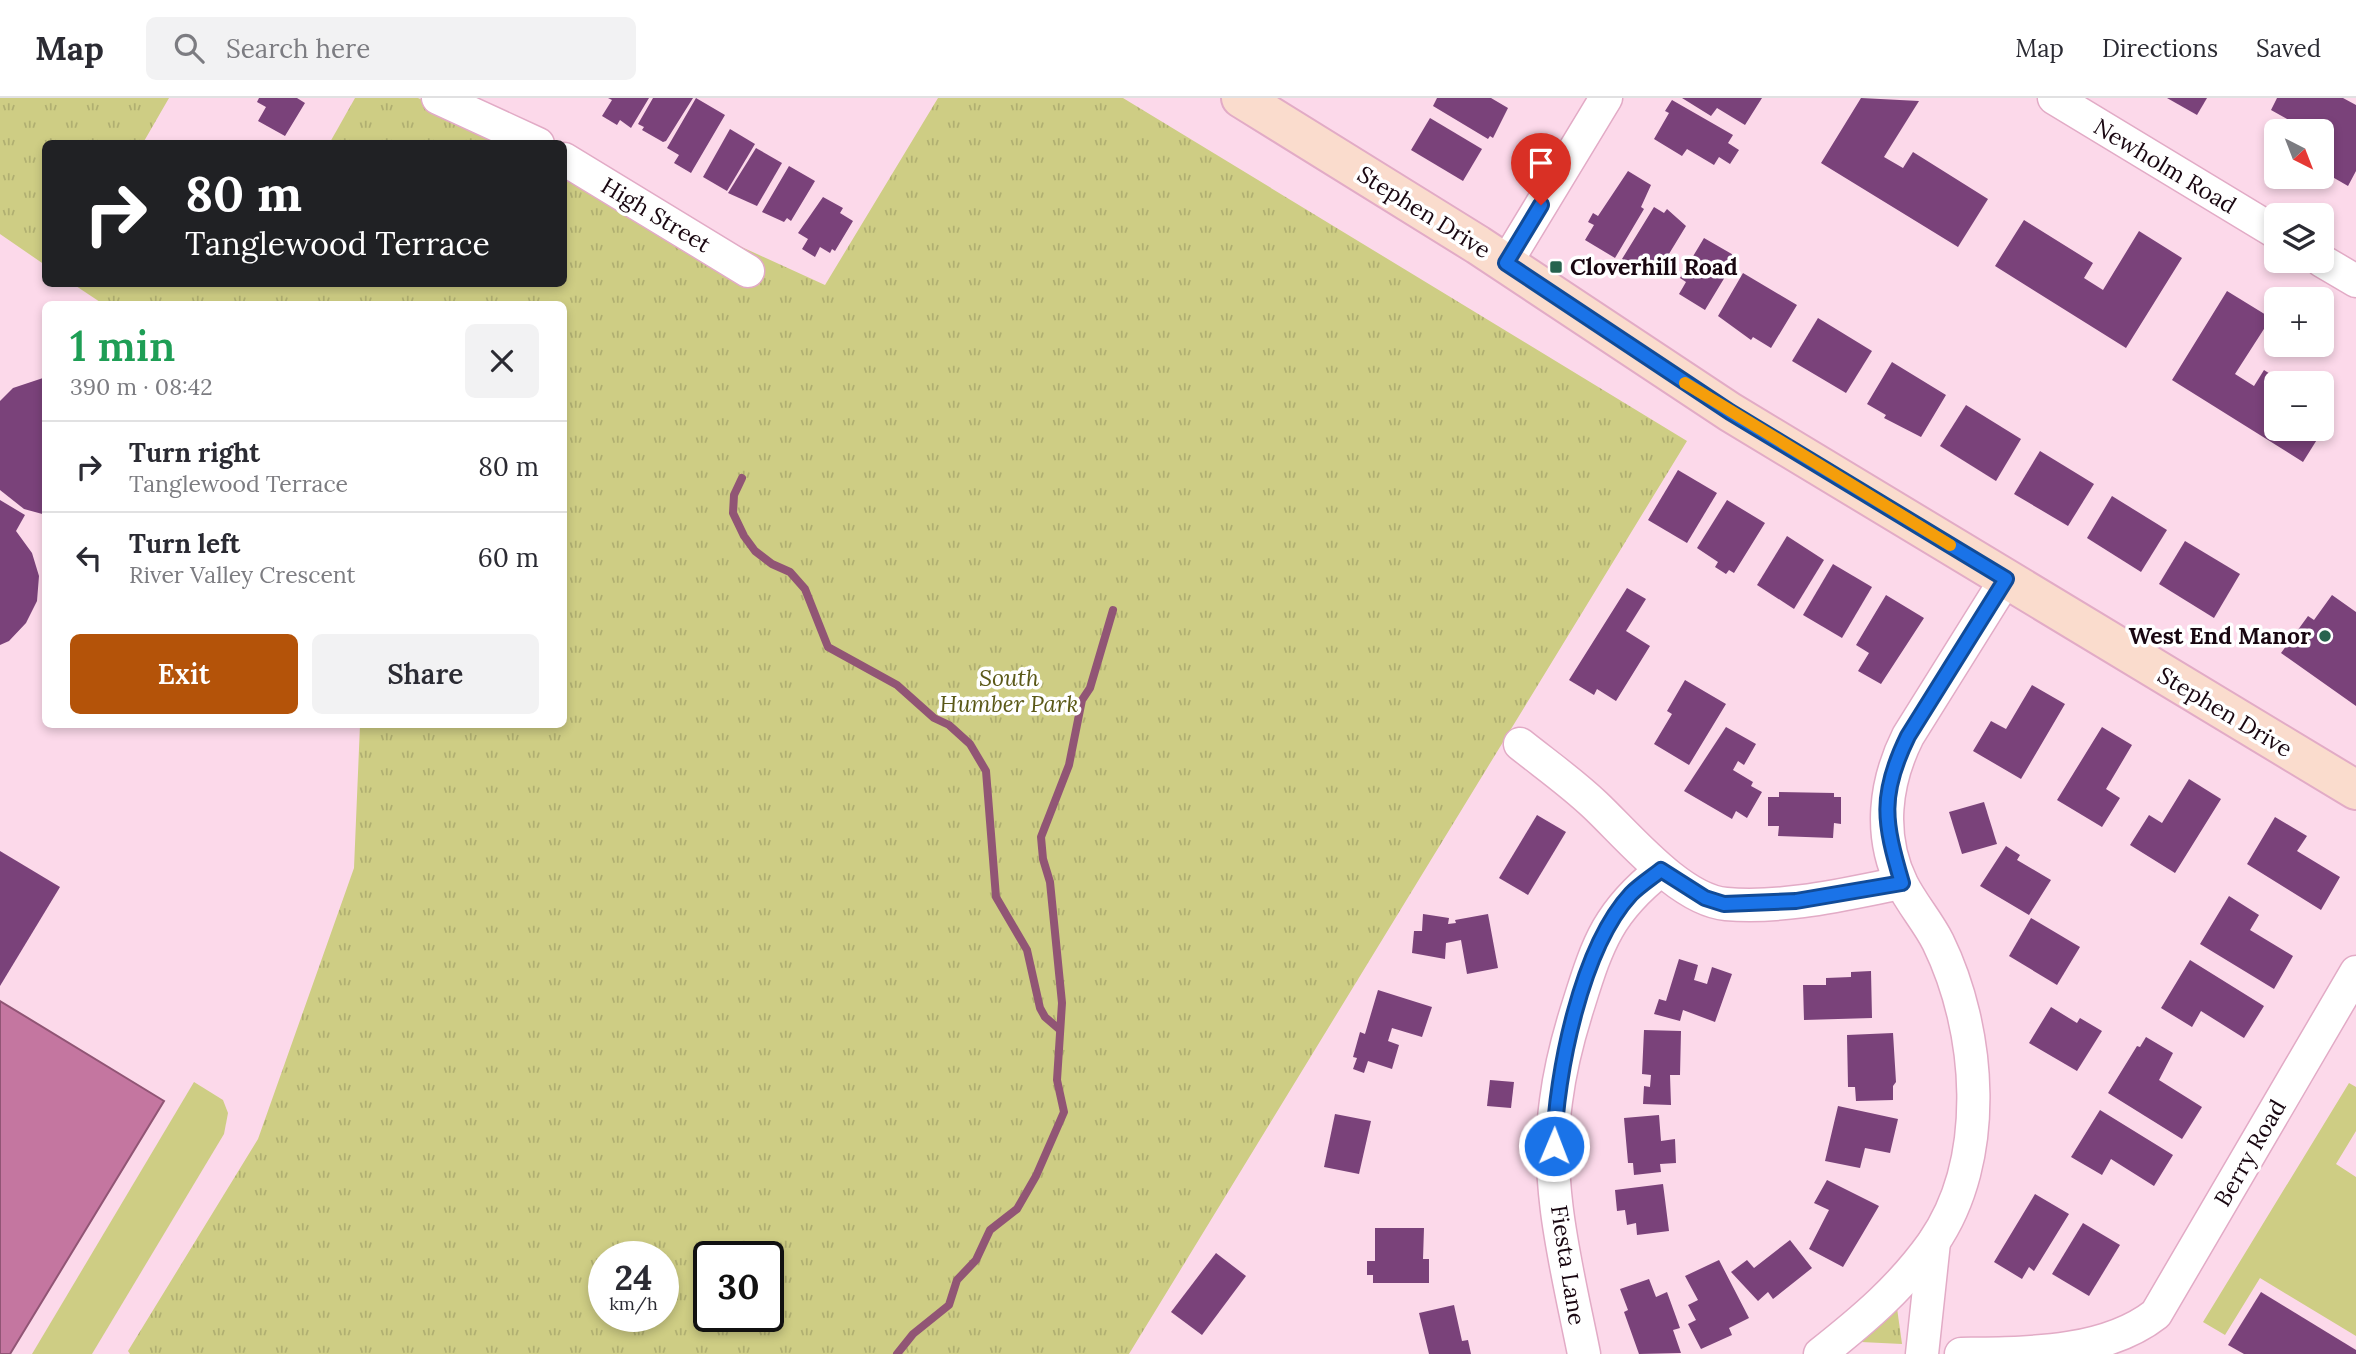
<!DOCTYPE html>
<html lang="en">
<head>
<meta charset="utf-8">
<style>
	body { margin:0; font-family:Lora,serif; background:#f2f2f3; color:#2b2b33; height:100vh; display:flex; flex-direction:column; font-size:26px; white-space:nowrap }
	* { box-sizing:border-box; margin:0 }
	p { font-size:23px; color:#7c7c81 }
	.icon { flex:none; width:38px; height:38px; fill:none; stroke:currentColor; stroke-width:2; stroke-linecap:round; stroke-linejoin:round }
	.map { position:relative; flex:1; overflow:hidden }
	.details { position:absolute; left:42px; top:203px; width:525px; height:427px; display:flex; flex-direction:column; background:#fff; border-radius:10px; box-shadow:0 4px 10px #0003 }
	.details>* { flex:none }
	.guide { position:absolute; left:42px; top:42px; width:525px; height:147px; border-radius:10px; box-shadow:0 4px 10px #0003; background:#202124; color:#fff; overflow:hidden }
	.needle { width:46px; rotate:138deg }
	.buttons { position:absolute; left:2264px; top:21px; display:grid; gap:14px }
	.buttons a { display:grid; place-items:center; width:70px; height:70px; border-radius:10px; background:#fff; box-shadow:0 4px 10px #0003; font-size:35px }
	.speed { position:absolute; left:588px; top:1143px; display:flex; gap:14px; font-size:35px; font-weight:700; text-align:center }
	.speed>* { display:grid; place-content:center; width:91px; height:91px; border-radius:50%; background:#fff; box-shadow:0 4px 10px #0003; line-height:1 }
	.speed small { font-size:18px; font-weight:400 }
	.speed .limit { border:4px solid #111; border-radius:10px; background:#fff; color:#111 }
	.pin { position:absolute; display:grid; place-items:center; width:60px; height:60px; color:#fff; margin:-72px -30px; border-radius:50% 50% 50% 0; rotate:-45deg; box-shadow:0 0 7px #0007 }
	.pin .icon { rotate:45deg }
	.me { position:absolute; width:77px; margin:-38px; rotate:1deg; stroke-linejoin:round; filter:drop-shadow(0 0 5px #0008) }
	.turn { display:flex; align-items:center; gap:24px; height:147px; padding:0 28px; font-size:32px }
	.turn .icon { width:91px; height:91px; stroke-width:2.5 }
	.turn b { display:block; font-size:49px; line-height:60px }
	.round { display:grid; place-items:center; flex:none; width:74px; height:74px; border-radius:10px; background:#f2f2f3 }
	.headline { display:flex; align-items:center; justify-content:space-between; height:119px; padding:0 28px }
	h1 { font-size:42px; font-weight:600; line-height:52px; color:#1e9e55 }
	.button { display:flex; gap:14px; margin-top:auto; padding:14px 28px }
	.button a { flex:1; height:80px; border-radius:10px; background:#b45309; color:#fff; font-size:28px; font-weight:600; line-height:80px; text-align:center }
	.button a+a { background:#f2f2f3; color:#2b2b33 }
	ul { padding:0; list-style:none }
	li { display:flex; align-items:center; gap:21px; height:91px; padding:0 28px; border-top:2px solid #e1e1e2 }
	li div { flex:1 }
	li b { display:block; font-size:26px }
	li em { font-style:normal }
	header { display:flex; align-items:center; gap:42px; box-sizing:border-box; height:98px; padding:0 35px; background:#fff; border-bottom:2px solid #e1e1e2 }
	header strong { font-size:33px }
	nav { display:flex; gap:38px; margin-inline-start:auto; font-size:24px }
	.search { width:490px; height:63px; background:#f2f2f3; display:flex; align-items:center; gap:18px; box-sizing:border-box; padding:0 24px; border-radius:10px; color:#7c7c81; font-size:26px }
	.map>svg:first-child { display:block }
	.grass { fill:#cecd84 }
	.park { fill:url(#park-tufts); fill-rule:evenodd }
	.water { fill:#c476a0; stroke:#915575; stroke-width:2 }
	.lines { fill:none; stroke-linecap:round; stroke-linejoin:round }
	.stream { stroke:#915575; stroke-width:8 }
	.building { fill:#7a427a }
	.street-casing { stroke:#e2abc6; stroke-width:35 }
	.secondary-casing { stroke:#e2abc6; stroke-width:42 }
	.street { stroke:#fff; stroke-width:32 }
	.secondary { stroke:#fadccd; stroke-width:38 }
	.route-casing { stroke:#114b97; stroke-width:18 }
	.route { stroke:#1a73e8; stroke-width:12 }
	.slow { stroke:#f59e0b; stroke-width:12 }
	.poi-dot { fill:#27634e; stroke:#fff; stroke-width:2.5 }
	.labels { text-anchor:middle; stroke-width:7; stroke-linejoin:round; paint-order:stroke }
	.street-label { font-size:23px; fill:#190711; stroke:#fff }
	.poi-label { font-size:23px; font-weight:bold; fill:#190711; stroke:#fff; text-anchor:start }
	.park-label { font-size:23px; font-style:italic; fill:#5a5817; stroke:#fff }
</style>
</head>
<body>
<header>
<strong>Map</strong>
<div class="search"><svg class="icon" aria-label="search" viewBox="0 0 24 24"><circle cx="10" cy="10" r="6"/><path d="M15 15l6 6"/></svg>Search here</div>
<nav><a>Map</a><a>Directions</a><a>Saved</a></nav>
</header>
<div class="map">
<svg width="2356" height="1256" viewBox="0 0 2356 1256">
	<defs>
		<pattern id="park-tufts" width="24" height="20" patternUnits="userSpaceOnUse" patternTransform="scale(1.75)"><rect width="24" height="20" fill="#cecd84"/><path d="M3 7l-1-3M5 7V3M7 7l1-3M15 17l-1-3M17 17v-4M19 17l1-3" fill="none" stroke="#b0af71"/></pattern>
	</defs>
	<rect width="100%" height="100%" fill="#fcd9ea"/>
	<!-- grass -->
	<g class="grass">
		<path d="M 194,984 L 223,1002 L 228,1015 L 224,1036 L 92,1256 L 32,1256 Z"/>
		<path d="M 2349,985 L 2356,989 L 2356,1033 L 2336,1066 L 2356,1079 L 2356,1238 L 2260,1180 L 2225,1237 L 2203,1224 Z"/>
	</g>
	<!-- park -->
	<g class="park">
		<path d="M 0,0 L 169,0 L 143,45 L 46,46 L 45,167 L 0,136 Z"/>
		<path d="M 355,0 L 418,0 L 515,46 L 329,46 Z"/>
		<path d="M 938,0 L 1123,0 L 1687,343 L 1129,1256 L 130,1256 L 128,1253 L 258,1041 L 354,770 L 360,627 L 564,626 L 564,206 L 103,206 L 73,186 L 564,186 L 564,68 L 825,187 ZM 604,1158 L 663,1158 L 663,1218 L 604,1218 ZM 709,1158 L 768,1158 L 768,1218 L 709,1218 Z"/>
		<path d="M 1897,1210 L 1902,1246 L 1861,1244 Z"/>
	</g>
	<!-- water -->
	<path class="water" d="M 0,903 L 164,1003 L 10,1256 L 0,1256 Z"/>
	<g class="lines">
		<!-- stream -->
		<g class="stream">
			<path d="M 742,380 L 734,397 L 733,415 L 744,438 L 755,453 L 772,466 L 790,474 L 805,491 L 828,549 L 897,587 L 934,620 L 949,627 L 970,646 L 986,673 L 996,799 L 1027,852 L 1040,910 L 1045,919 L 1059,931"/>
			<path d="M 897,1256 L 913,1236 L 949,1207 L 957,1182 L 976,1162 L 990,1132 L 1017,1111 L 1036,1078 L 1064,1014 L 1057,982 L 1062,905 L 1050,784 L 1043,761 L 1041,739 L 1069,667 L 1082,602 L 1090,590 L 1113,512"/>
		</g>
	</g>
	<!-- building -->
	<g class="building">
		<path d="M 259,0 L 297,0 L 305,5 L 285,38 L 258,23 L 266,9 L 257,4 Z"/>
		<path d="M 608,0 L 649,0 L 631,30 L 620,22 L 617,27 L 602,18 L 612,2 Z"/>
		<path d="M 653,0 L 693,0 L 666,43 L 663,44 L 642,32 L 644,29 L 638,26 Z"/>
		<path d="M 696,0 L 725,17 L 691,75 L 674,65 L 679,57 L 667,50 Z"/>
		<path d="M 1437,0 L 1491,0 L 1508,10 L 1493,40 L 1490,38 L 1488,41 L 1433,8 Z"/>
		<path d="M 1682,0 L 1762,0 L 1745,27 L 1717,10 L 1711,18 Z"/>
		<path d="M 1861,0 L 1919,3 L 1884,59 L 1903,70 L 1913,54 L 1988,101 L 1958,149 L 1821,65 Z"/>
		<path d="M 2167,0 L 2207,0 L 2197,17 Z"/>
		<path d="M 2277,0 L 2343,0 L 2356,7 L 2356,73 L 2348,88 L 2322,73 L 2322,33 L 2309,33 L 2271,12 Z"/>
		<path d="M 1672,2 L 1733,37 L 1728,45 L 1739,52 L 1730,66 L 1719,59 L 1714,67 L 1687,51 L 1682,58 L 1654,41 L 1669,15 L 1665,13 Z"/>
		<path d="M 1430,20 L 1482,51 L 1463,83 L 1411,52 Z"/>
		<path d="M 730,31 L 755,46 L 727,93 L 703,79 Z"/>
		<path d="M 756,50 L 782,65 L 757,108 L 728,95 Z"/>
		<path d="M 789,68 L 815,83 L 791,123 L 787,120 L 784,124 L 762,114 Z"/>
		<path d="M 1628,73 L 1651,87 L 1641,109 L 1644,111 L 1615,160 L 1585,142 L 1594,127 L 1588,124 L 1593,115 L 1598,118 Z"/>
		<path d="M 823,99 L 843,110 L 840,115 L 853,123 L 835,153 L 832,151 L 830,155 L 820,149 L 815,159 L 802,151 L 808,141 L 798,135 Z"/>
		<path d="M 1654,109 L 1664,115 L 1667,111 L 1686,128 L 1661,169 L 1655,165 L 1648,177 L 1622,161 Z"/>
		<path d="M 2024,122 L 2093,165 L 2084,180 L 2103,192 L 2139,133 L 2182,160 L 2126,250 L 1995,168 Z"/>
		<path d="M 1704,140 L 1737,159 L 1705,212 L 1679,196 L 1686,184 L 1680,180 Z"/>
		<path d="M 1743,175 L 1797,207 L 1771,250 L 1753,239 L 1751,242 L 1718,218 Z"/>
		<path d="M 2227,193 L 2271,220 L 2235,276 L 2254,288 L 2264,272 L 2284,285 L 2277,285 L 2277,331 L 2322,331 L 2322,309 L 2333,316 L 2303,364 L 2172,282 Z"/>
		<path d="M 1818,220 L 1872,253 L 1846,295 L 1792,263 Z"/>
		<path d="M 1892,264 L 1946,297 L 1921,339 L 1884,320 L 1886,317 L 1867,306 Z"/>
		<path d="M 46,279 L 46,417 L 24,411 L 0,392 L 0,303 L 13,290 Z"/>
		<path d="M 1966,307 L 2021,341 L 1996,383 L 1940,348 Z"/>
		<path d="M 2040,353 L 2094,386 L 2068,428 L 2014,396 Z"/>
		<path d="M 1678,372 L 1717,395 L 1687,445 L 1648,422 Z"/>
		<path d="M 2112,398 L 2167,432 L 2141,474 L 2087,440 Z"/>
		<path d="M 0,402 L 25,417 L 16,433 L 32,455 L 39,478 L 37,503 L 26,525 L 9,543 L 0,547 Z"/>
		<path d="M 1727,402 L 1765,425 L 1734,475 L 1729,472 L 1726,476 L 1715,469 L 1718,464 L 1697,450 Z"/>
		<path d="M 1787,438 L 1824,462 L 1794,511 L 1757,487 Z"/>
		<path d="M 2185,443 L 2240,476 L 2214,520 L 2159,486 Z"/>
		<path d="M 1833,466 L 1872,489 L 1842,540 L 1803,517 Z"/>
		<path d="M 1627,490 L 1646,501 L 1626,533 L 1650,548 L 1616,603 L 1597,591 L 1594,597 L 1569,582 Z"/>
		<path d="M 1886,497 L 1924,520 L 1881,586 L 1858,573 L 1869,555 L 1856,547 Z"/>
		<path d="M 2332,497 L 2356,514 L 2356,608 L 2281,555 L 2308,518 L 2314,522 Z"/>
		<path d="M 1685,582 L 1726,606 L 1689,667 L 1654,646 L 1672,616 L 1667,613 Z"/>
		<path d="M 2032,587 L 2065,606 L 2021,681 L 1973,653 L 1991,623 L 2006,631 Z"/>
		<path d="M 1726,629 L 1756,646 L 1744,667 L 1738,663 L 1733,672 L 1753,684 L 1751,688 L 1762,694 L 1747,720 L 1736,713 L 1732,721 L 1684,693 Z"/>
		<path d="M 2102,629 L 2132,647 L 2106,691 L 2120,700 L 2102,729 L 2057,702 Z"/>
		<path d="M 2189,681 L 2221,701 L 2175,775 L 2130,747 L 2149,717 L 2162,725 Z"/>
		<path d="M 1779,694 L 1834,695 L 1834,699 L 1841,699 L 1841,726 L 1834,725 L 1833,740 L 1778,738 L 1779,728 L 1768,728 L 1768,699 L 1779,699 Z"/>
		<path d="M 1984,704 L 1997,746 L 1962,756 L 1949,714 Z"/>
		<path d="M 1537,717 L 1566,734 L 1528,797 L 1499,780 Z"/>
		<path d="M 2275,719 L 2307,738 L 2297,753 L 2340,779 L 2321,812 L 2247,766 Z"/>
		<path d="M 2006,748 L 2020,757 L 2017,762 L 2051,782 L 2029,817 L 1980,788 Z"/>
		<path d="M 0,753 L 60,789 L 0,888 Z"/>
		<path d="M 2229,798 L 2259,817 L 2250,832 L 2293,858 L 2274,891 L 2200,846 Z"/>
		<path d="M 1423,816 L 1449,820 L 1448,826 L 1456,825 L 1455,822 L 1488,816 L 1498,870 L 1467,876 L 1461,842 L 1446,845 L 1445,861 L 1412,855 L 1414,833 L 1422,833 Z"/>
		<path d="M 2031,820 L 2080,849 L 2057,887 L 2009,858 Z"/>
		<path d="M 1679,861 L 1698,867 L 1694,882 L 1707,886 L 1712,869 L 1732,876 L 1715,924 L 1683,912 L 1680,923 L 1654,916 L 1659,901 L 1666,903 Z"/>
		<path d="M 2190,862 L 2264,908 L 2244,940 L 2201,913 L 2192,929 L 2161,910 Z"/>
		<path d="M 1871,873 L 1872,920 L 1804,922 L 1803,887 L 1826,887 L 1826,880 L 1851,879 L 1851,874 Z"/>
		<path d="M 1378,892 L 1432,909 L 1422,939 L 1392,930 L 1388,943 L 1399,947 L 1392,971 L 1368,963 L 1364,975 L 1353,971 L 1357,960 L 1353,959 L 1360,934 L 1365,936 Z"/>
		<path d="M 2051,909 L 2077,925 L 2080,920 L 2102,933 L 2077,973 L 2029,945 Z"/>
		<path d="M 1644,932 L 1681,933 L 1680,977 L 1670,977 L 1671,1007 L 1643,1006 L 1644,988 L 1650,989 L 1651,977 L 1642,976 Z"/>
		<path d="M 1893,935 L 1896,984 L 1893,988 L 1893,1002 L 1856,1003 L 1855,989 L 1848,989 L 1847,937 Z"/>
		<path d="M 2146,939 L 2173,955 L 2159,982 L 2202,1009 L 2182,1041 L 2108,995 L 2137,948 L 2140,949 Z"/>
		<path d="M 1490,982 L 1514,984 L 1511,1010 L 1487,1008 Z"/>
		<path d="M 1838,1008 L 1898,1021 L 1890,1055 L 1865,1050 L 1860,1070 L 1825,1063 Z"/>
		<path d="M 2100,1012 L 2173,1057 L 2154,1088 L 2111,1061 L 2102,1077 L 2071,1059 Z"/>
		<path d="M 1335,1016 L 1371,1023 L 1359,1076 L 1324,1069 Z"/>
		<path d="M 1659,1017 L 1661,1043 L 1675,1041 L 1676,1065 L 1660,1066 L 1661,1074 L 1634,1077 L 1633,1065 L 1628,1065 L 1624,1020 Z"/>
		<path d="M 1827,1082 L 1879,1108 L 1843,1169 L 1809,1151 L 1829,1112 L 1814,1105 Z"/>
		<path d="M 1663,1086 L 1669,1133 L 1637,1137 L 1636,1125 L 1627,1127 L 1625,1112 L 1617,1113 L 1615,1092 Z"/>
		<path d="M 2035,1096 L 2069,1116 L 2034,1173 L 2029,1169 L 2022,1181 L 1994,1164 Z"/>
		<path d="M 2083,1125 L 2120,1147 L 2089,1198 L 2052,1176 Z"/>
		<path d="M 1375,1130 L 1424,1130 L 1423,1161 L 1429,1161 L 1429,1185 L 1373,1185 L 1373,1177 L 1367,1177 L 1367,1163 L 1375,1163 Z"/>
		<path d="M 1790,1142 L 1812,1170 L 1773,1201 L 1768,1194 L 1758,1203 L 1731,1174 L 1747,1162 L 1754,1170 Z"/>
		<path d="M 1216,1155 L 1246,1178 L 1202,1237 L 1171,1214 Z"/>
		<path d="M 1719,1162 L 1749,1220 L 1729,1230 L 1732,1237 L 1701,1251 L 1688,1226 L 1696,1222 L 1688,1207 L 1698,1202 L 1685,1178 Z"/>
		<path d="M 1649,1181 L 1656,1199 L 1667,1194 L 1680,1230 L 1673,1232 L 1681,1255 L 1639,1256 L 1624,1214 L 1628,1212 L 1620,1191 Z"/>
		<path d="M 2261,1194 L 2356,1252 L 2356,1256 L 2244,1256 L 2228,1247 Z"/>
		<path d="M 1454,1207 L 1462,1243 L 1468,1242 L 1471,1256 L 1429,1256 L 1419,1215 Z"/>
	</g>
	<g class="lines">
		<!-- street casing -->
		<g class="street-casing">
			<g id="street">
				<path d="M 438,0 L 538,46"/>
				<path d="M 2054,0 L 2277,135"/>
				<path d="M 564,61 L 748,173"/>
				<path d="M 2322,163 L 2356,183"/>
				<path d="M 1506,165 L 1606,0"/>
				<path d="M 1520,646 C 1545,666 1572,685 1595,707 C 1627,737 1680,802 1726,806 C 1784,811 1845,796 1901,785"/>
				<path d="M 1584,1256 C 1568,1175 1544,1087 1556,1003 C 1560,971 1569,936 1579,905 C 1598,844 1609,813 1661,772"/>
				<path d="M 1820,1256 C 1863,1222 1901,1190 1933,1145 C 1991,1061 1981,932 1938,844 C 1928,824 1912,806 1902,786 C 1878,737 1885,684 1908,638 L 2006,481"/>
				<path d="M 1922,1256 L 1934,1144"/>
				<path d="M 1961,1256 C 2027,1255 2105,1256 2156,1216 L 2356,874"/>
			</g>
		</g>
		<!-- secondary casing -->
		<g class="secondary-casing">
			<path id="secondary" d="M 1241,0 L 1478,147 L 1730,314 L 2356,692"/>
		</g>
		<!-- street -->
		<use href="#street" class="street"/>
		<!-- secondary -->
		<use href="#secondary" class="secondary"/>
	</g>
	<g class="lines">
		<!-- route casing -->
		<g class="route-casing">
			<path id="route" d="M 1541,107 L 1506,165 L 1730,314 L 2006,481 L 1908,638 C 1879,697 1884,724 1902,785 L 1796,803 L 1724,806 L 1705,800 L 1661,772 C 1651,780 1640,787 1631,796 C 1581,850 1556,976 1554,1048"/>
		</g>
		<!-- route -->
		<use href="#route" class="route"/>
		<!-- slow -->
		<path class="slow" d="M 1685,285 L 1950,447"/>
	</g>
	<!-- markers -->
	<g class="poi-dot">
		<rect x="1549" y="162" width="14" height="14" rx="3.5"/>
		<circle cx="2325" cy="538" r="7"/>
	</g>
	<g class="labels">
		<!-- street labels -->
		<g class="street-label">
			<text transform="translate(2165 68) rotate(31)" y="8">Newholm Road</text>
			<text transform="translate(1424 114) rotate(32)" y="8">Stephen Drive</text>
			<text transform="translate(656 117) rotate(31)" y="8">High Street</text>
			<text transform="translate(2225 614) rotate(31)" y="8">Stephen Drive</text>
			<text transform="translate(2250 1055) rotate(-60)" y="8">Berry Road</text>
			<text transform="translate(1568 1167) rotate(81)" y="8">Fiesta Lane</text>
		</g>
		<!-- poi labels -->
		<g class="poi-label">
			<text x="1570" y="177">Cloverhill Road</text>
			<text x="2311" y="546" text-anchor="end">West End Manor</text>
		</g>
		<!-- park labels -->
		<g class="park-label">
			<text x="1009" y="588">South<tspan x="1009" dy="26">Humber Park</tspan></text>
		</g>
	</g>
</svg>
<div class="buttons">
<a><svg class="needle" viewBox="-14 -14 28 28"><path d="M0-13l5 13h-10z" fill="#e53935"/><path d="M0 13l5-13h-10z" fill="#7c7c81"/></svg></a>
<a><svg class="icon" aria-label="layers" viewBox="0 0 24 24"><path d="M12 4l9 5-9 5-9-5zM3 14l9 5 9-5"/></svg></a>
<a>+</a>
<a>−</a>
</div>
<div class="speed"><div>24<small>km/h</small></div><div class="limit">30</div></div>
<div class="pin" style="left:1541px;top:107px;background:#d93025"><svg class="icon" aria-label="arrive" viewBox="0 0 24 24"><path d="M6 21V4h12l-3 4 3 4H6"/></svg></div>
<svg class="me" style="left:1554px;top:1048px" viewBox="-20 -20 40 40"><circle r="17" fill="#1a73e8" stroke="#fff" stroke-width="3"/><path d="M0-11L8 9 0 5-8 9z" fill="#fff"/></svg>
<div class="guide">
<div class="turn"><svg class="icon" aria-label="right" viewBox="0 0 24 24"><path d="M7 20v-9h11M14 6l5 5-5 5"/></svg><div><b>80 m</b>Tanglewood Terrace</div></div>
</div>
<section class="details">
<div class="headline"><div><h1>1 min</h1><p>390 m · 08:42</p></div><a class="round"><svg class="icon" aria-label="close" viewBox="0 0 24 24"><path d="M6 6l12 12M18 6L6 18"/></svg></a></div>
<ul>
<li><svg class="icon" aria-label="right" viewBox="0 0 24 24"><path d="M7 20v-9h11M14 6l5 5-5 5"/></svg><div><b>Turn right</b><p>Tanglewood Terrace</p></div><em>80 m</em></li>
<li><svg class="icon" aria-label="left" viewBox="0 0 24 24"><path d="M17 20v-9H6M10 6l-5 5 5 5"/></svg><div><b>Turn left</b><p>River Valley Crescent</p></div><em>60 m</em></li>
</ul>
<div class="button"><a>Exit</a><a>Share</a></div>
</section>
</div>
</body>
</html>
